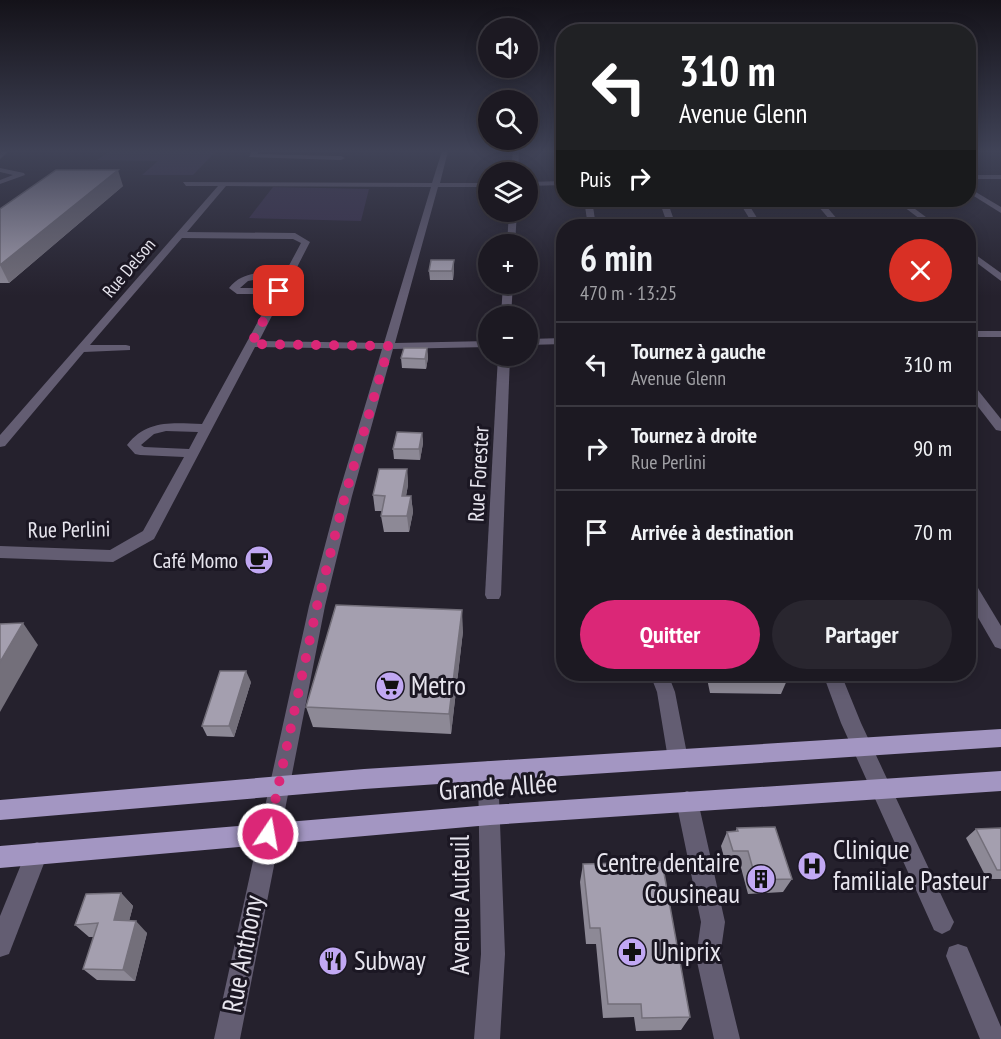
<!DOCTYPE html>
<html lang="fr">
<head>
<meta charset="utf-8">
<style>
	body { margin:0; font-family:"PT Sans Narrow",sans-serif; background:#29262f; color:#f1f3f6; height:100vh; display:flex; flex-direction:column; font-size:22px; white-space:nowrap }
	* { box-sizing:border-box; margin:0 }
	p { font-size:20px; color:#a0a0a5 }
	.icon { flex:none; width:33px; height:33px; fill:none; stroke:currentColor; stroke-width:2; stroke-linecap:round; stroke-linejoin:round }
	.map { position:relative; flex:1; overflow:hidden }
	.drawer { position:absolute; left:556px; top:219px; width:420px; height:462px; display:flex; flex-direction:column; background:#1c1922; border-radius:24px; box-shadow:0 3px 15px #0003,0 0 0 2px #3a3840 }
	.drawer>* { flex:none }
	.top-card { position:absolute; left:556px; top:24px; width:420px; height:183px; border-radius:24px; box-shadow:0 3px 15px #0003,0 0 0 2px #3a3840; background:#202124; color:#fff; overflow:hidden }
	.controls { position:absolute; left:478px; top:18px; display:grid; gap:12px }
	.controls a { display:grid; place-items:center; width:60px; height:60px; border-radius:50%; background:#1c1922; box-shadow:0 3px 15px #0003,0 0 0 2px #3a3840; font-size:30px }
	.pin { position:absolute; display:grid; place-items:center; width:51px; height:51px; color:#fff; margin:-26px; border-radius:12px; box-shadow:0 3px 9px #0006 }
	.me { position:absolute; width:66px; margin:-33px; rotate:12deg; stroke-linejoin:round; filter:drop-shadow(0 0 4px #0008) }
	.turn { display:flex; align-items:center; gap:21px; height:126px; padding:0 24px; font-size:27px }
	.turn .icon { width:78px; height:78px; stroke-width:2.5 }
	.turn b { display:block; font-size:42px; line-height:51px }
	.then { display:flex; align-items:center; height:57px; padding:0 24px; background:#0003; gap:12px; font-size:22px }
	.round { display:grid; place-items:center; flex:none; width:63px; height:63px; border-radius:32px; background:#29262f }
	.headline { display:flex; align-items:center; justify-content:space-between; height:102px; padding:0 24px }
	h1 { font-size:36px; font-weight:600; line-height:45px }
	.cta { display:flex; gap:12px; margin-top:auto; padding:12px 24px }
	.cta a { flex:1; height:69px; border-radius:36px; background:#db2777; color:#fff; font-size:24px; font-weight:600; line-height:69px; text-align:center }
	.cta a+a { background:#29262f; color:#f1f3f6 }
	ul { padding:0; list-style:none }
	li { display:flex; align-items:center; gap:18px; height:84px; padding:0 24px; border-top:2px solid #3a3840 }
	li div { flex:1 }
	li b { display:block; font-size:22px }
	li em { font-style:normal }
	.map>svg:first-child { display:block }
	.green { fill:#382e4b }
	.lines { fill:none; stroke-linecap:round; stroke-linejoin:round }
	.minor { fill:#635d72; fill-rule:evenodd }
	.major { fill:#a396c2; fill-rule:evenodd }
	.wall { fill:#8d8996 }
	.shaded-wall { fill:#736f7a }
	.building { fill:#a49faf; stroke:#736f7a; stroke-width:1.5 }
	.route { stroke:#db2777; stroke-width:10; stroke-dasharray:0 18 }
	.labels { text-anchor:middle; stroke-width:6; stroke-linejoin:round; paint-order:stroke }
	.far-street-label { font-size:18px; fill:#e7e5ee; stroke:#1b1723 }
	.street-label { font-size:22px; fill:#e7e5ee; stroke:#1b1723 }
	.poi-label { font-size:22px; fill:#e7e5ee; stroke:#1b1723; text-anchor:end }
	.near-poi-label { font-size:27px; fill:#e7e5ee; stroke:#1b1723; text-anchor:start }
	.near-street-label { font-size:27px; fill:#e7e5ee; stroke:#1b1723 }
</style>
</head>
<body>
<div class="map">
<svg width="1001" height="1039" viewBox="0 0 1001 1039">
	<rect width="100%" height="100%" fill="#25212d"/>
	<!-- green -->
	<g class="green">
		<path d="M 109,151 L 216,151 L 193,175 L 142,175 L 158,161 L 97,160 Z"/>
		<path d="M 273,187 L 369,189 L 361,221 L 249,218 Z"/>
	</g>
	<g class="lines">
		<!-- minor -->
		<g class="minor">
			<path d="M 2,151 L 9,151 L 0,159 L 0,153 Z"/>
			<path d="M 252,151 L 259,151 L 257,154 L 341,156 L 345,158 L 341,160 L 249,157 Z"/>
			<path d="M 442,151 L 448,151 L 440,183 L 489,183 L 489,187 L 438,187 L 395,343 L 489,341 L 489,347 L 393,349 L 352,496 L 325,606 L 240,1039 L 214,1039 L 309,606 L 338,496 L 382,349 L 255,347 L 154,539 L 113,562 L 0,558 L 0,546 L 110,550 L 143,531 L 184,457 L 140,455 L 135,454 L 127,445 C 147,419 173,423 202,424 L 273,294 L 237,294 L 229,288 C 243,270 264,273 285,273 L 301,243 L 293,239 L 182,238 L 90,345 L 126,345 L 130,346 L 130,350 L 84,352 L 5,446 L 0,447 L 0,435 L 218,186 L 186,186 L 183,182 L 432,183 ZM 226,186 L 431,187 L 384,343 L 259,341 L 310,242 L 295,233 L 187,232 ZM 258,279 L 281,279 L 276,288 L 240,288 L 248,281 ZM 166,431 L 198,432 L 189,449 L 144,447 L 141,445 L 154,434 Z"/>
			<path d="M 513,151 L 519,151 L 518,172 L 511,172 Z"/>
			<path d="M 0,168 L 24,173 L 25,175 L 0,184 L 0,180 L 13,175 L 0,172 Z"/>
			<rect x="969" y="175" width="32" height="4"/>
			<path d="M 564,181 L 564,185 L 528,186 L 528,182 Z"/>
			<path d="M 969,188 L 1001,207 L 1001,213 L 969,193 Z"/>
			<path d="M 584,200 L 592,200 L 596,226 L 588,226 Z"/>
			<path d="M 659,200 L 667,200 L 676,226 L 668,226 Z"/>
			<path d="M 738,200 L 746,200 L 762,226 L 754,226 Z"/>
			<path d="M 813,200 L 821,200 L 843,226 L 835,226 Z"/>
			<path d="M 895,200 L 903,200 L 938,226 L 929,226 Z"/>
			<path d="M 509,212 L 517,212 L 515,244 L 507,244 Z"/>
			<path d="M 969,250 L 1001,273 L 1001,281 L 969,257 Z"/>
			<path d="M 503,284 L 513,284 L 511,316 L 501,316 Z"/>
			<rect x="969" y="331" width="32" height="6"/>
			<path d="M 564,338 L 564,344 L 528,345 L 528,339 Z"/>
			<path d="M 498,356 L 510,356 L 501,595 L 499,599 L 487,599 L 485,595 Z"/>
			<path d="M 969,383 L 973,384 L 1001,419 L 1001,431 L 996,430 L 969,395 Z"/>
			<path d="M 969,581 L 975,583 L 1001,626 L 1001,649 L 995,647 L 969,602 Z"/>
			<path d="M 650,674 L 668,674 L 675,692 L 688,759 L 685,766 L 678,768 L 671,766 L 668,759 L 657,692 Z"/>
			<path d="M 823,674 L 841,674 L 861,723 L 950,914 L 954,922 L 950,930 L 942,934 L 934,930 L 841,723 Z"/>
			<path d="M 488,761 L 495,764 L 498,771 L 505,954 L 500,1039 L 474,1039 L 481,954 L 478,771 L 481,764 Z"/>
			<path d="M 687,791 L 694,794 L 698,801 L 725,922 L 720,957 L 740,1039 L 714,1039 L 696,957 L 701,922 L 676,801 L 680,794 Z"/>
			<path d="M 37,842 L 45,845 L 48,853 L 9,954 L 0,957 L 0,916 L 29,845 Z"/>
			<path d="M 958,944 L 967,947 L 1001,1027 L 1001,1039 L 980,1039 L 946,956 L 949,947 Z"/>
		</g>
		<!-- major -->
		<g class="major">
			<path d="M 1001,729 L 1001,747 L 364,789 L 0,820 L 0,800 L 364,769 Z"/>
			<path d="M 1001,771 L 1001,791 L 490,825 L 0,868 L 0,846 L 490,805 Z"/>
		</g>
	</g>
	<!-- wall -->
	<g class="wall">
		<path d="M 123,186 L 9,283 L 0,283 L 0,209 Z"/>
		<path d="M 454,260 L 454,269 L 453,280 L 430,280 L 429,271 Z"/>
		<path d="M 427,348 L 428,358 L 426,369 L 402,368 L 401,358 Z"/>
		<path d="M 422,433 L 423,443 L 420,460 L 394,459 L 393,449 Z"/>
		<path d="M 407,469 L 408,485 L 406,496 L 411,496 L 413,512 L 409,532 L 384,532 L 381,516 L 382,511 L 375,511 L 373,495 Z"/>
		<path d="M 463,631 L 451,734 L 313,727 L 306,707 Z"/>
		<path d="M 706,674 L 795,674 L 793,678 L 788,678 L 781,694 L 710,693 Z"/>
		<path d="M 251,682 L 234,737 L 207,736 L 202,726 Z"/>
		<path d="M 737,828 L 792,879 L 783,892 L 748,894 L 740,864 L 726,865 L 721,846 L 727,832 L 735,832 Z"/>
		<path d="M 1001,828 L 1001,879 L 987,879 L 966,838 L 976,829 Z"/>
		<path d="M 583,864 L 690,1017 L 681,1030 L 636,1031 L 634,1017 L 603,1018 L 596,944 L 586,944 L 580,882 Z"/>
		<path d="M 121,893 L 133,906 L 129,921 L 147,933 L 135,981 L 97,980 L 83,969 L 94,937 L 89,937 L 75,925 Z"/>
	</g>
	<!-- shaded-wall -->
	<g class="shaded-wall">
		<path d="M 118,170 L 123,186 L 9,283 L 0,265 Z"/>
		<path d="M 454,260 L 454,269 L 453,280 L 452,271 Z"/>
		<path d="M 427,348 L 428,358 L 426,369 L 425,359 Z"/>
		<path d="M 422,433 L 423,443 L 420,460 L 419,449 Z"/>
		<path d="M 407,469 L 408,485 L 403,512 L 402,496 Z"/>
		<path d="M 411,496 L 413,512 L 409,532 L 407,516 Z"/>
		<path d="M 462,610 L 463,631 L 451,734 L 449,714 Z"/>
		<path d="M 23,623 L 38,645 L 0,712 L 0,662 Z"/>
		<path d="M 246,671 L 251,682 L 234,737 L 229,726 Z"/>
		<path d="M 121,893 L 133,906 L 126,933 L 114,920 Z"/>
		<path d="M 136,921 L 147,933 L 135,981 L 123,970 Z"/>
	</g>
	<!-- building -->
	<g class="building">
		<path d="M 56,170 L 118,170 L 0,265 L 0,209 Z"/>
		<path d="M 431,260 L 454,260 L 452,271 L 429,271 Z"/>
		<path d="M 404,348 L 427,348 L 425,359 L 401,358 Z"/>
		<path d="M 397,432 L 422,433 L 419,449 L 393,449 Z"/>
		<path d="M 379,469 L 407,469 L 402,496 L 411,496 L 407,516 L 381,516 L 385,496 L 373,495 Z"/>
		<path d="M 336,605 L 462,610 L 449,714 L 306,707 Z"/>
		<path d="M 23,623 L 0,662 L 0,624 Z"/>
		<path d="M 220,671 L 246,671 L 229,726 L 202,726 Z"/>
		<path d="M 775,827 L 792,879 L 756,880 L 748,851 L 733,851 L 727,832 L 738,831 L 737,828 Z"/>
		<path d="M 1001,828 L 1001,870 L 997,870 L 976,829 Z"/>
		<path d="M 662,862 L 690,1017 L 642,1018 L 641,1004 L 608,1004 L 600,928 L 590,928 L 583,864 Z"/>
		<path d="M 121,893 L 114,920 L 136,921 L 123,970 L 83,969 L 98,923 L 75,925 L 86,894 Z"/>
	</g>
	<!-- sky -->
	<linearGradient id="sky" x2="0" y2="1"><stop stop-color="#141219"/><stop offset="0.51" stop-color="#404357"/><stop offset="1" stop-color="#404357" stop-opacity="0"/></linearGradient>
	<rect width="1001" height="296" fill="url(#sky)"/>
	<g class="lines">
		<!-- route -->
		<path class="route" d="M 268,834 L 317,606 L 345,496 L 389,346 L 251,344 L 279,291"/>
	</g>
	<!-- icons -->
	<defs>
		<g id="cafe-disc" transform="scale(1.5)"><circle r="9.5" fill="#c1a8f3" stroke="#1b1723"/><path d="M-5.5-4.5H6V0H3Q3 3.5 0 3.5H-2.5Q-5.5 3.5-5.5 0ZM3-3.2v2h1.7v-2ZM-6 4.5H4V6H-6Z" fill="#111"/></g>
		<g id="supermarket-disc" transform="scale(1.5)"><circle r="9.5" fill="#c1a8f3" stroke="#1b1723"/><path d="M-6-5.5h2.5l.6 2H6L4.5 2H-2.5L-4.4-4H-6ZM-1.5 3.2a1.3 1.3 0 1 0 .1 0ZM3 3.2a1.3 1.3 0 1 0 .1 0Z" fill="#111"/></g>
		<g id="hospital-disc" transform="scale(1.5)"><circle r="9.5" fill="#c1a8f3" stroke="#1b1723"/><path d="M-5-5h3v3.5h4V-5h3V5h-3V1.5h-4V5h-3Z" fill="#111"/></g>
		<g id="building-disc" transform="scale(1.5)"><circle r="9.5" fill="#c1a8f3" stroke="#1b1723"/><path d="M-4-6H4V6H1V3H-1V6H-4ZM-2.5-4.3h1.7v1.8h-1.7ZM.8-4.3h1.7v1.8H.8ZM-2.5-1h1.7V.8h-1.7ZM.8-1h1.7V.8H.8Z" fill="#111"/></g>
		<g id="pharmacy-disc" transform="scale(1.5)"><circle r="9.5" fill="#c1a8f3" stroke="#1b1723"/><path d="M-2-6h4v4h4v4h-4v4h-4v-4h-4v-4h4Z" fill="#111"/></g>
		<g id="restaurant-disc" transform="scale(1.5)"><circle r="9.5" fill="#c1a8f3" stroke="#1b1723"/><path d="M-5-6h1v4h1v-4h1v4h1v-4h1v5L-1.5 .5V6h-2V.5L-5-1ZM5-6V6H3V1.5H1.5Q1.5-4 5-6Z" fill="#111"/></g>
	</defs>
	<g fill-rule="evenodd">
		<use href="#cafe-disc" x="259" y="560"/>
		<use href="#supermarket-disc" x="390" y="686"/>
		<use href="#hospital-disc" x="812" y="866"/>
		<use href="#building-disc" x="761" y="879"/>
		<use href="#pharmacy-disc" x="632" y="952"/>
		<use href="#restaurant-disc" x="333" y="961"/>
	</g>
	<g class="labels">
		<!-- far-street labels -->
		<g class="far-street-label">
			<text transform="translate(129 268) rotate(-50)" y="6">Rue Delson</text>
		</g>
		<!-- street labels -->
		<g class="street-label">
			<text transform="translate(478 474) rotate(-87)" y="8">Rue Forester</text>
			<text transform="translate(69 529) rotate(-1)" y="8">Rue Perlini</text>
		</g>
		<!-- poi labels -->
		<g class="poi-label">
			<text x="238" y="568">Café Momo</text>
		</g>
		<!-- near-poi labels -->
		<g class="near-poi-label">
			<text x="411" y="695">Metro</text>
			<text x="833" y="859">Clinique<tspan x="833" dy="31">familiale Pasteur</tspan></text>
			<text x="740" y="872" text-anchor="end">Centre dentaire<tspan x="740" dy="31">Cousineau</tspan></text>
			<text x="653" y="961">Uniprix</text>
			<text x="354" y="970">Subway</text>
		</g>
		<!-- near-street labels -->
		<g class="near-street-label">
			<text transform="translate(498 787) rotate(-4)" y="9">Grande Allée</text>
			<text transform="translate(460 905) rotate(-90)" y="9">Avenue Auteuil</text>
			<text transform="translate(243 954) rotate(-79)" y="9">Rue Anthony</text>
		</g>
	</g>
</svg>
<div class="controls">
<a><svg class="icon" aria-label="sound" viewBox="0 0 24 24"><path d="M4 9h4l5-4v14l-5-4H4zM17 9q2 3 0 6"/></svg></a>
<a><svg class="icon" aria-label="search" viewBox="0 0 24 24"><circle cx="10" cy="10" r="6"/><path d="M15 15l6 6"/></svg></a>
<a><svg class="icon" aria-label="layers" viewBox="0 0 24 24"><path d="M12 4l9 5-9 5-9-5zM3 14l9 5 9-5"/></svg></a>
<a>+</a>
<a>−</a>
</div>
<div class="pin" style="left:279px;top:291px;background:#d93025"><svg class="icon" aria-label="arrive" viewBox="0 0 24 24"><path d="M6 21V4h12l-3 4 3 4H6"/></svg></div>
<svg class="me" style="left:268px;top:834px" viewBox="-20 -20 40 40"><circle r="17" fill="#db2777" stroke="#fff" stroke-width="3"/><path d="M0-11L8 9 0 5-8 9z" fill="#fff"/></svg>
<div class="top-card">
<div class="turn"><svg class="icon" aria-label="left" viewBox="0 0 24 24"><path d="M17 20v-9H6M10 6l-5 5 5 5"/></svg><div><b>310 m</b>Avenue Glenn</div></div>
<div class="then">Puis<svg class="icon" aria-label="right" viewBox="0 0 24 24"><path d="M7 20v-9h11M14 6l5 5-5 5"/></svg></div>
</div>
<section class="drawer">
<div class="headline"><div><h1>6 min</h1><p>470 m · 13:25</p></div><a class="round" style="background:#d93025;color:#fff"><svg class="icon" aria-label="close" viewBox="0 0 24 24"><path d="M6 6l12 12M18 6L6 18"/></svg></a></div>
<ul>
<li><svg class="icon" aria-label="left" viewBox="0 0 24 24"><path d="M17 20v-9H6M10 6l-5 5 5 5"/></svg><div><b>Tournez à gauche</b><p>Avenue Glenn</p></div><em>310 m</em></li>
<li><svg class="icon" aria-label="right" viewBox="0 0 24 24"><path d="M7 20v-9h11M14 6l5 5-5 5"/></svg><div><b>Tournez à droite</b><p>Rue Perlini</p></div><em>90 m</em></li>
<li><svg class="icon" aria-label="arrive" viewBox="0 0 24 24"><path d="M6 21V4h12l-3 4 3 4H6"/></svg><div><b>Arrivée à destination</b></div><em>70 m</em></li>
</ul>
<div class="cta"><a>Quitter</a><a>Partager</a></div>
</section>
</div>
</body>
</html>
